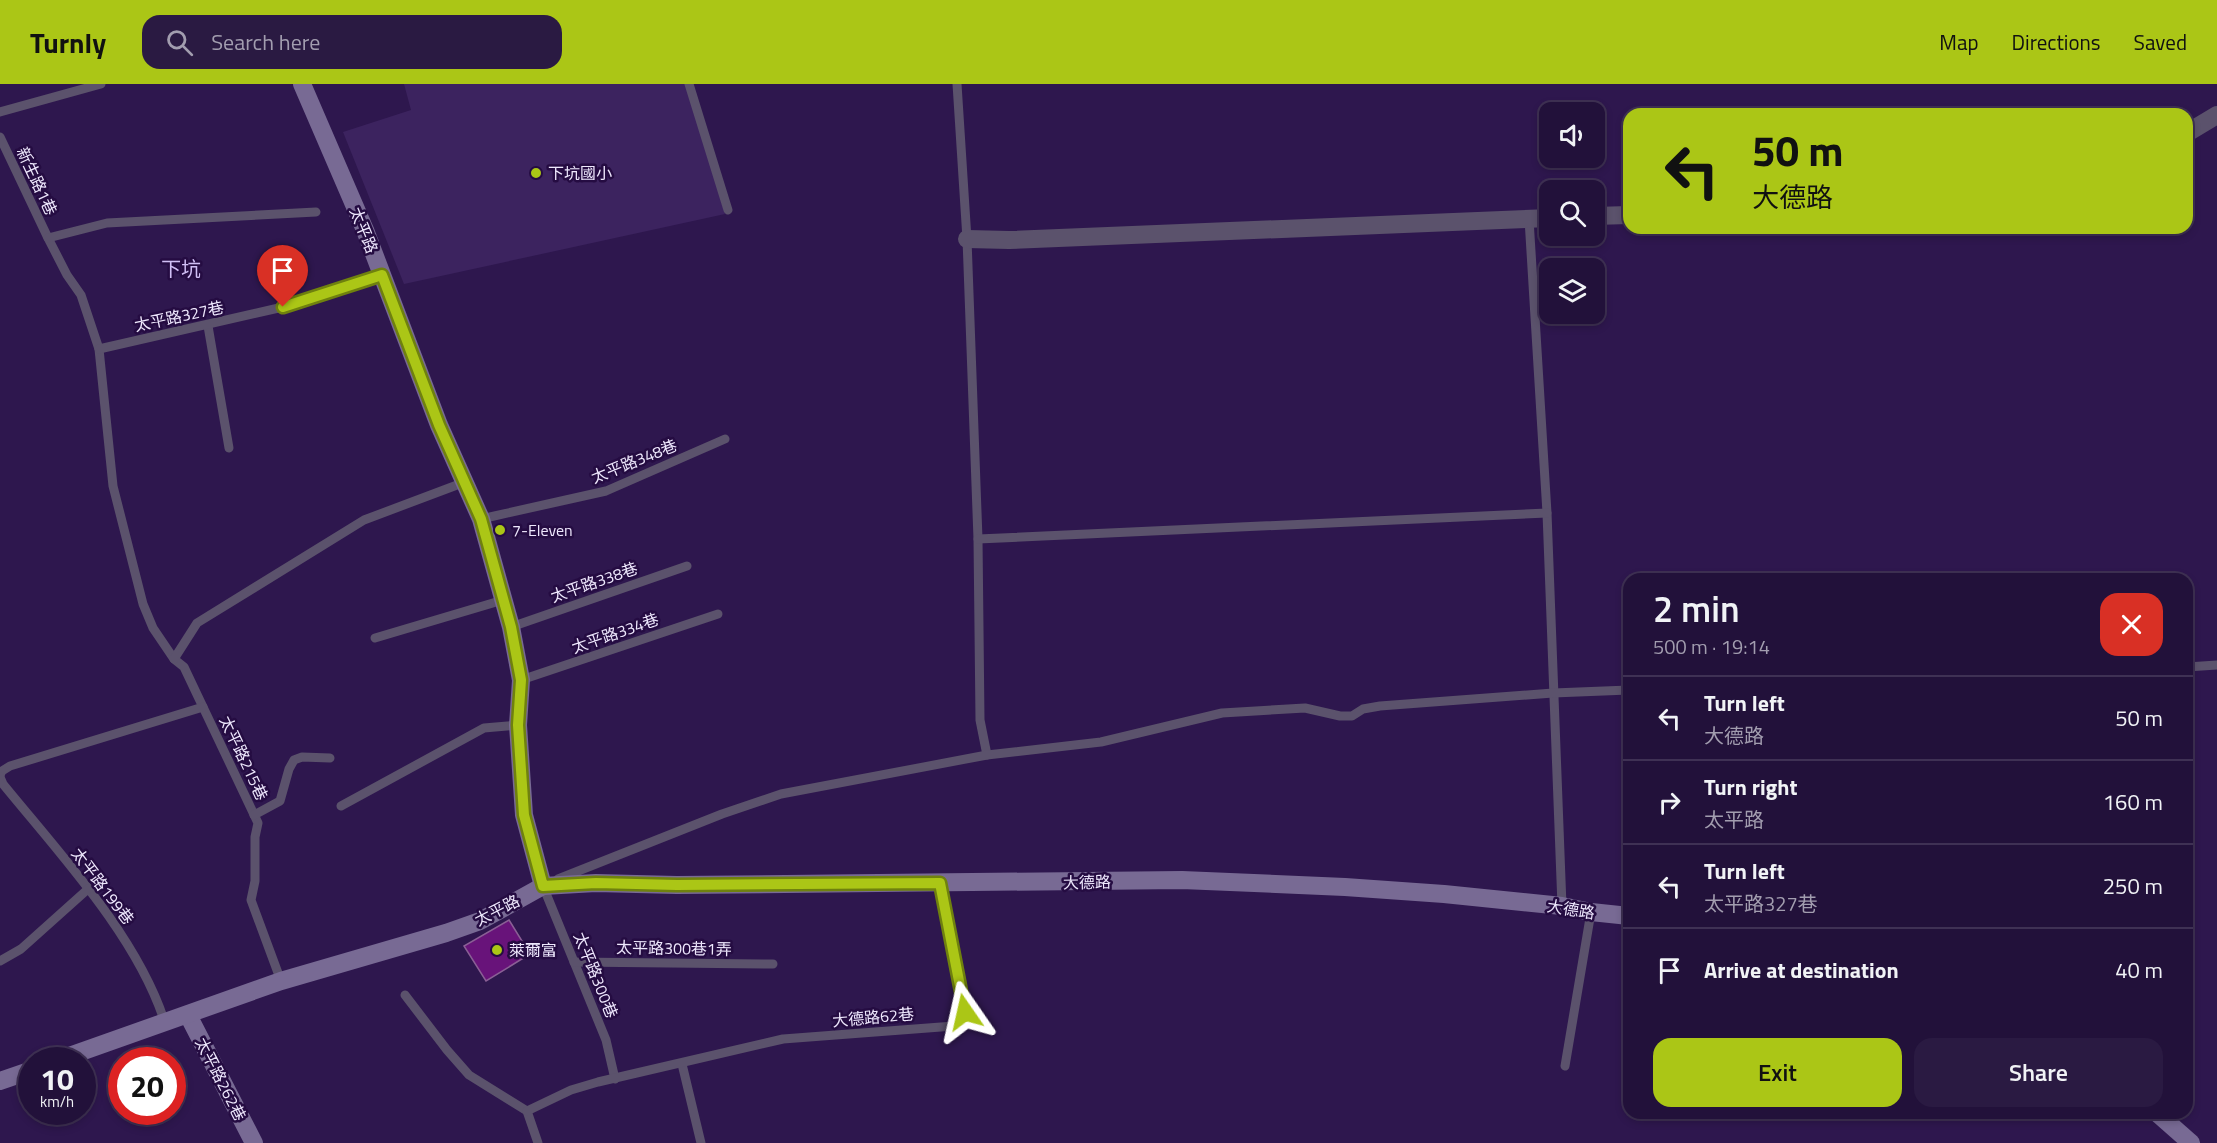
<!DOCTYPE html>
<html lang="en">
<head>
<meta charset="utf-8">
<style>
	body { margin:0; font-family:"Titillium Web","Noto Sans TC",sans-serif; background:#2a1a42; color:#f1f3f6; height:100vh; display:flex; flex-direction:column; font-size:22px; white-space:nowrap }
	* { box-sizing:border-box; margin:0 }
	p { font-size:20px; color:#a29daf }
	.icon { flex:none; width:33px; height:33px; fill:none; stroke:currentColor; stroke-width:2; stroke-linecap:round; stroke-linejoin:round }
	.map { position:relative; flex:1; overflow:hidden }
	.details { position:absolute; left:1623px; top:489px; width:570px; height:546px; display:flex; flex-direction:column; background:#22113a; border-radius:18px; box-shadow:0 3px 9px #0003,0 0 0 2px #3f3154 }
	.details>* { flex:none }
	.top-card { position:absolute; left:1623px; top:24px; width:570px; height:126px; border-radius:18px; box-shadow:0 3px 9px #0003,0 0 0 2px #3f3154; background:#abc616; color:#111; overflow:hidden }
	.fabs { position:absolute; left:1539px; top:18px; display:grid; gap:12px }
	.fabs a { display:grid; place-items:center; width:66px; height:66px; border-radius:12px; background:#22113a; box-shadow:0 3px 9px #0003,0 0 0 2px #3f3154; font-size:30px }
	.speed { position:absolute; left:18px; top:963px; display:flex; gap:12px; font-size:30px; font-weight:700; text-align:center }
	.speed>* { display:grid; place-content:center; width:78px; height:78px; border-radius:50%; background:#22113a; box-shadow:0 3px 9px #0003,0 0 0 2px #3f3154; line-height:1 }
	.speed small { font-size:15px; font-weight:400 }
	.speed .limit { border:9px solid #d22; background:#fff; color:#111 }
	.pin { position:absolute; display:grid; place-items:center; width:51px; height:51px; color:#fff; margin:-62px -26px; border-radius:50% 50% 50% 0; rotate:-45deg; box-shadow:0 0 6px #0007 }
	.pin .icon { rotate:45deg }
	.me { position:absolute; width:66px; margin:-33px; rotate:349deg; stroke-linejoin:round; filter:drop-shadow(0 0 4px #0008) }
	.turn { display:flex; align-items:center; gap:21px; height:126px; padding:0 30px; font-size:27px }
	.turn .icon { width:78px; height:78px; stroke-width:2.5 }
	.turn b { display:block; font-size:42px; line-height:51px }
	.round { display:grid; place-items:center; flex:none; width:63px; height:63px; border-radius:18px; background:#2a1a42 }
	.overview { display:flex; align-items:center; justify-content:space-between; height:102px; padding:0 30px }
	h1 { font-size:36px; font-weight:600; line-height:45px }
	.cta { display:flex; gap:12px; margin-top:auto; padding:12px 30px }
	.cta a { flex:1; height:69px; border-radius:18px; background:#abc616; color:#111; font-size:24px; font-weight:600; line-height:69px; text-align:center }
	.cta a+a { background:#2a1a42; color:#f1f3f6 }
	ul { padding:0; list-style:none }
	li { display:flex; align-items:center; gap:18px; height:84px; padding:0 30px; border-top:2px solid #3f3154 }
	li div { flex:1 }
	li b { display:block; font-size:22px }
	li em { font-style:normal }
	header { display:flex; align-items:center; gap:36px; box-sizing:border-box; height:84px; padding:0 30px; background:#abc616; color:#111 }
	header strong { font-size:28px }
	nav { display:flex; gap:33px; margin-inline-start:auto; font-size:21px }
	.search { width:420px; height:54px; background:#2a1a42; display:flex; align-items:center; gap:15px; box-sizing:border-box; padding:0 21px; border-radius:18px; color:#a29daf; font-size:22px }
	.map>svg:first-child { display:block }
	.built { fill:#3c235f }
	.building { fill:#68137a; stroke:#8a5f95; stroke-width:1.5 }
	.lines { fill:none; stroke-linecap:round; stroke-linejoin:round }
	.lane { stroke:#5b526c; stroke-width:9 }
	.street { stroke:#5b526c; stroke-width:18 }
	.secondary { stroke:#786a94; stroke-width:18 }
	.route-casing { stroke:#6f810e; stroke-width:15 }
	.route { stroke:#abc616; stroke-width:10 }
	.poi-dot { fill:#abc616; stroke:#250c42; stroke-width:2 }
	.labels { text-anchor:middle; stroke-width:5; stroke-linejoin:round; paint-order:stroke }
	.poi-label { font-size:16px; fill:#eee8fd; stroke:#250c42; text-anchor:start }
	.street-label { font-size:16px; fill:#eee8fd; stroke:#250c42 }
	.quarter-label { font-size:20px; fill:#d0bff5; stroke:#250c42 }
</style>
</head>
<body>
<header>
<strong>Turnly</strong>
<div class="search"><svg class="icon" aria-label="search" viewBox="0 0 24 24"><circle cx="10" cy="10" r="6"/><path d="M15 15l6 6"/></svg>Search here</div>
<nav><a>Map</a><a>Directions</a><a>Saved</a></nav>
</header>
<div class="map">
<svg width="2217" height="1059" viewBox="0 0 2217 1059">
	<rect width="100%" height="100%" fill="#2e174e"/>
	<!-- built -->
	<path class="built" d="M 404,0 L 687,0 L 725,130 L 404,200 L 343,48 L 411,26 Z"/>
	<!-- building -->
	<path class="building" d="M 509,836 L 530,870 L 486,897 L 464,862 Z"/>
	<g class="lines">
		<!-- lane -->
		<g class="lane">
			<path d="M 689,0 L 728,126"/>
			<path d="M 957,0 L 967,155 L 978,455 L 980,636 L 987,671"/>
			<path d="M 0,28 L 101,0"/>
			<path d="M 0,53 L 48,154 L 67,191 L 81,211 L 99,265 L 113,402 L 143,520 L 153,544 L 174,575 L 184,583 L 258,739 L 255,753 L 255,797 L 251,816 L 281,897"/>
			<path d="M 1529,135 L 1547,429 L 1562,822"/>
			<path d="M 48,154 L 107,139 L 316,128"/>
			<path d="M 208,242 L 229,364"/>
			<path d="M 99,265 L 283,223 L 382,191"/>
			<path d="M 481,435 L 606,407 L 725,355"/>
			<path d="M 978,455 L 1547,429"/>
			<path d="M 511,543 L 687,482"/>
			<path d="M 375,554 L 503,516"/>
			<path d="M 174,575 L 197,539 L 364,436 L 465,398"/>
			<path d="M 2187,583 L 2217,581"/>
			<path d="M 521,596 L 718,530"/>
			<path d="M 0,691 L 2,687 L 10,682 L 203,623"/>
			<path d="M 0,693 L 3,700 C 60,770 138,853 165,939"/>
			<path d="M 341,722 L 484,644 L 518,641"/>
			<path d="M 254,731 L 280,717 L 289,685 L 294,676 L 302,673 L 330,674"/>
			<path d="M 558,795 L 722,730 L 781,710 L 987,671 L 1101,658 L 1222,629 L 1305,624 L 1340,632 L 1352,632 L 1363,625 L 1380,622 L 1553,609 L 1629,606"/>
			<path d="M 543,802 L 606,956 L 615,995"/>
			<path d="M 0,877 L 21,865 L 88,805"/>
			<path d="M 574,878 L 773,880"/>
			<path d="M 405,911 L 447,966 L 469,991 L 527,1027 L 538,1059"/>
			<path d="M 682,980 L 701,1059"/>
			<path d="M 1565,982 L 1591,828"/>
			<path d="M 527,1027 L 571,1006 L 598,998 L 783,955 L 954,942 C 962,939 965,937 965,928 L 940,799"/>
		</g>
		<!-- street -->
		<g class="street">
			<path d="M 2187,49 L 2217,31"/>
			<path d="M 1594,132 L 1629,131"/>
			<path d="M 967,155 L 1009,156 L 1550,134"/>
		</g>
		<!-- secondary -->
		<g class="secondary">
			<path d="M 302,0 L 365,146 L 439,341 L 481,435 L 511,543 L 521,596 L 518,641 L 524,731 L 543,802"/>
			<path d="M 188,931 L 254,1059"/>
			<path d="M 58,976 L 281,897 L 446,849 L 480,837 L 543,802 L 596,799 L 677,801 L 1182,796 L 1345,803 L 1444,810 L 1562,822 L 1591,828 L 1629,832"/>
			<path d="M 0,997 L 32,986"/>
			<path d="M 2157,1029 L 2191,1059"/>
		</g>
	</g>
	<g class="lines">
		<!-- route casing -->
		<g class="route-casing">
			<path id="route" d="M 283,223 L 382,191 L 439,341 L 481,435 L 511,543 L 521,596 L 518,641 L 524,731 L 543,802 L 596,799 L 677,801 L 940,799 L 965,928"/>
		</g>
		<!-- route -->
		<use href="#route" class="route"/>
	</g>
	<!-- markers -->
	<g class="poi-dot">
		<circle cx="536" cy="89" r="6"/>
		<circle cx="500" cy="446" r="6"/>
		<circle cx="497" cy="866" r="6"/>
	</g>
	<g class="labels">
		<!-- poi labels -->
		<g class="poi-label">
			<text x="548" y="95">下坑國小</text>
			<text x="512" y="452">7-Eleven</text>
			<text x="509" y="872">萊爾富</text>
		</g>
		<!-- street labels -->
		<g class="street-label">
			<text transform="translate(37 97) rotate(65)" y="6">新生路1巷</text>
			<text transform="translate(364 146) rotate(68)" y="6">太平路</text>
			<text transform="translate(179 232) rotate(-12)" y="6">太平路327巷</text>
			<text transform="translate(634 377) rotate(-22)" y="6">太平路348巷</text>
			<text transform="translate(594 498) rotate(-19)" y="6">太平路338巷</text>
			<text transform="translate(615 549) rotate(-19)" y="6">太平路334巷</text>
			<text transform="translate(244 674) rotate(65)" y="6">太平路215巷</text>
			<text transform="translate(1087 798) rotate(-1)" y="6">大德路</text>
			<text transform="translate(103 802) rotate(53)" y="6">太平路199巷</text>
			<text transform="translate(1571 825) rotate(9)" y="6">大德路</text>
			<text transform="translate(497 826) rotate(-27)" y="6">太平路</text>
			<text transform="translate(674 864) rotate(1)" y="6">太平路300巷1弄</text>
			<text transform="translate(596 891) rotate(68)" y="6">太平路300巷</text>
			<text transform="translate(873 933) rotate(-5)" y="6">大德路62巷</text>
			<text transform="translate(221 995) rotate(63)" y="6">太平路262巷</text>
		</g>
		<!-- quarter labels -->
		<g class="quarter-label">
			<text x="181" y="192">下坑</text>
		</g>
	</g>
</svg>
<div class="fabs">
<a><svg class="icon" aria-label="sound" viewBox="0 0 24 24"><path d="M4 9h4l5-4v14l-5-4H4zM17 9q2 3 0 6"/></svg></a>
<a><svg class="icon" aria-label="search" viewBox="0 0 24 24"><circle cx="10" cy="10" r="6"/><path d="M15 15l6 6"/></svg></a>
<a><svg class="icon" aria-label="layers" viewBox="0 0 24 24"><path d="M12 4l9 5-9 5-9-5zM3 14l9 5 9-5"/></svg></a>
</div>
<div class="speed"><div>10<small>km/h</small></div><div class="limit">20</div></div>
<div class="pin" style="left:283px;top:223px;background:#d93025"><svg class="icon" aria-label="arrive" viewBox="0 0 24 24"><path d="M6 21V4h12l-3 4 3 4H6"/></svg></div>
<svg class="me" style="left:965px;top:928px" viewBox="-20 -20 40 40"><path d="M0-17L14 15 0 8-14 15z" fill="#abc616" stroke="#fff" stroke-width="4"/></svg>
<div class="top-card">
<div class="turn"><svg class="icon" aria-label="left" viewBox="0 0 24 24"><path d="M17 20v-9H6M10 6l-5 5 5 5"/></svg><div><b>50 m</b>大德路</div></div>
</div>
<section class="details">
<div class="overview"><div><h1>2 min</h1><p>500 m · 19:14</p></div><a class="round" style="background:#d93025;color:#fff"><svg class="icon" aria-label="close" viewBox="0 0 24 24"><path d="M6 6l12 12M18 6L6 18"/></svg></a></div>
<ul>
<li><svg class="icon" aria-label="left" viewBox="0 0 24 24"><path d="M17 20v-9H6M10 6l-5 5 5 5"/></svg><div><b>Turn left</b><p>大德路</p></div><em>50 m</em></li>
<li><svg class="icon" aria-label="right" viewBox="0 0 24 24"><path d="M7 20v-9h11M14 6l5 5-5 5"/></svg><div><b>Turn right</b><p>太平路</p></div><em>160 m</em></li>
<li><svg class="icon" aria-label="left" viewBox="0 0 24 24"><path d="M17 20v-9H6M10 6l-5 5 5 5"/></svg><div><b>Turn left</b><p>太平路327巷</p></div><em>250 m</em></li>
<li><svg class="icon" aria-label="arrive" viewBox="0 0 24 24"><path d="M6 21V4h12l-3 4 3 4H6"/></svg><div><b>Arrive at destination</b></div><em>40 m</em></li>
</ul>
<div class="cta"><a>Exit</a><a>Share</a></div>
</section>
</div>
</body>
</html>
